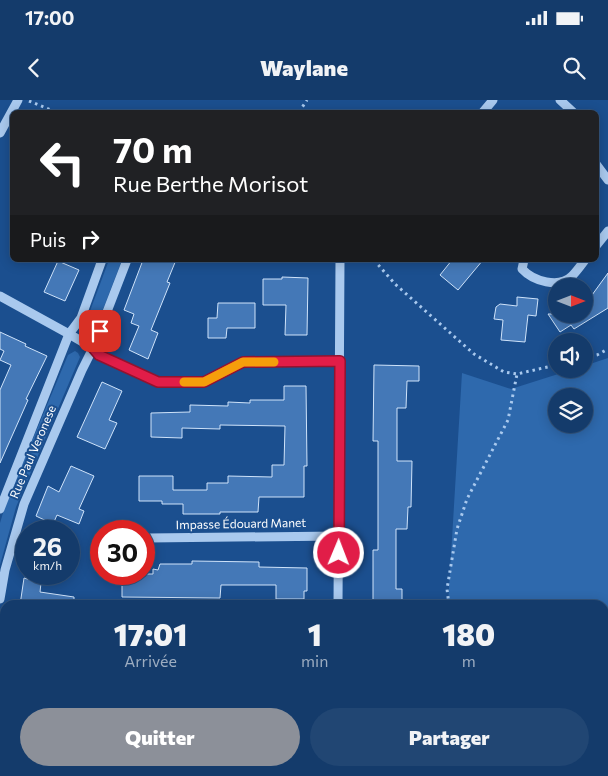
<!DOCTYPE html>
<html lang="fr">
<head>
<meta charset="utf-8">
<style>
	body { margin:0; font-family:Commissioner,sans-serif; background:#214673; color:#f1f3f6; height:100vh; display:flex; flex-direction:column; font-size:19px; white-space:nowrap }
	* { box-sizing:border-box; margin:0 }
	p { font-size:16px; color:#9dadc1 }
	.icon { flex:none; width:28px; height:28px; fill:none; stroke:currentColor; stroke-width:2; stroke-linecap:round; stroke-linejoin:round }
	.map { position:relative; flex:1; overflow:hidden }
	.panel { position:absolute; left:0px; top:500px; width:609px; height:176px; display:flex; flex-direction:column; background:#143b6b; border-radius:15px 15px 0 0; box-shadow:0 2px 12px #0003,0 0 0 1px #33557e }
	.panel>* { flex:none }
	.hud { position:absolute; left:10px; top:10px; width:589px; height:152px; border-radius:8px; box-shadow:0 2px 12px #0003,0 0 0 1px #33557e; background:#202124; color:#fff; overflow:hidden }
	.needle { width:32px; rotate:90deg }
	.buttons { position:absolute; left:548px; top:178px; display:grid; gap:10px }
	.buttons a { display:grid; place-items:center; width:45px; height:45px; border-radius:50%; background:#143b6b; box-shadow:0 2px 12px #0003,0 0 0 1px #33557e; font-size:25px }
	.speed { position:absolute; left:15px; top:420px; display:flex; gap:10px; font-size:25px; font-weight:700; text-align:center }
	.speed>* { display:grid; place-content:center; width:65px; height:65px; border-radius:50%; background:#143b6b; box-shadow:0 2px 12px #0003,0 0 0 1px #33557e; line-height:1 }
	.speed small { font-size:12px; font-weight:400 }
	.speed .limit { border:8px solid #d22; background:#fff; color:#111 }
	.pin { position:absolute; display:grid; place-items:center; width:42px; height:42px; color:#fff; margin:-21px; border-radius:10px; box-shadow:0 2px 8px #0006 }
	.me { position:absolute; width:55px; margin:-28px; rotate:1deg; stroke-linejoin:round; filter:drop-shadow(0 0 4px #0008) }
	.turn { display:flex; align-items:center; gap:18px; height:105px; padding:0 20px; font-size:22px }
	.turn .icon { width:65px; height:65px; stroke-width:2.5 }
	.turn b { display:block; font-size:35px; line-height:42px }
	.then { display:flex; align-items:center; height:48px; padding:0 20px; background:#0003; gap:10px; font-size:19px }
	.eta { display:flex; justify-content:space-evenly; align-items:center; height:85px; text-align:center }
	.eta b { font-size:30px; font-weight:800; line-height:35px }
	.cta { display:flex; gap:10px; margin-top:auto; padding:10px 20px }
	.cta a { flex:1; height:58px; border-radius:30px; background:#8c9099; color:#fff; font-size:20px; font-weight:800; line-height:58px; text-align:center }
	.cta a+a { background:#214673; color:#f1f3f6 }
	.status { display:flex; justify-content:space-between; align-items:center; height:35px; padding:0 25px; background:#143b6b; direction:ltr }
	.status svg { height:14px; fill:currentColor }
	header { display:flex; justify-content:space-between; align-items:center; height:65px; padding:0 20px; background:#143b6b; font-size:22px; font-weight:800 }
	.map>svg:first-child { display:block }
	.green { fill:#2e69ad; fill-rule:evenodd }
	.building { fill:#4478b7; stroke:#cfe3fa }
	.lines { fill:none; stroke-linecap:round; stroke-linejoin:round }
	.path { stroke:#a9c9ee; stroke-width:3; stroke-dasharray:2.5 4; stroke-linecap:butt }
	.minor { stroke:#a9c9ee; stroke-width:9 }
	.route-casing { stroke:#92132f; stroke-width:12 }
	.route { stroke:#e11d48; stroke-width:9 }
	.slow { stroke:#f59e0b; stroke-width:9 }
	.labels { text-anchor:middle; stroke-width:4; stroke-linejoin:round; paint-order:stroke }
	.street-label { font-size:12px; fill:#fff; stroke:#1b4f8f }
</style>
</head>
<body>
<div class="status"><b>17:00</b><svg viewBox="0 0 49 12"><path d="M0 12V9h3v3zM5 12V6h3v6zM10 12V3h3v9zM15 12V0h3v12zM26 1h20v11H26zM47 4h2v5h-2z"/></svg></div>
<header><svg class="icon" aria-label="back" viewBox="0 0 24 24"><path d="M15 5l-7 7 7 7"/></svg>Waylane<svg class="icon" aria-label="search" viewBox="0 0 24 24"><circle cx="10" cy="10" r="6"/><path d="M15 15l6 6"/></svg></header>
<div class="map">
<svg width="608" height="676" viewBox="0 0 608 676">
	<rect width="100%" height="100%" fill="#1b4f8f"/>
	<!-- green -->
	<g class="green">
		<path d="M 109,160 L 122,160 L 95,230 L 93,234 L 87,234 L 84,227 Z"/>
		<path d="M 75,251 L 78,253 L 80,257 L 16,407 L 0,465 L 0,423 L 6,403 L 68,255 Z"/>
		<path d="M 608,258 L 608,676 L 433,676 L 434,671 L 604,671 L 604,505 L 448,505 L 462,273 L 511,289 L 574,269 L 584,269 L 584,266 ZM 556,296 L 584,296 L 584,324 L 556,324 Z"/>
	</g>
	<!-- building -->
	<g class="building">
		<path d="M 143,160 L 176,160 L 167,182 L 170,183 L 151,230 L 158,233 L 148,259 L 129,250 L 139,226 L 131,223 L 134,214 L 124,210 Z"/>
		<path d="M 452,160 L 483,160 L 458,190 L 440,175 Z"/>
		<path d="M 58,161 L 79,170 L 65,201 L 44,192 Z"/>
		<path d="M 608,173 L 608,208 L 574,229 L 571,225 L 560,232 L 548,214 L 584,214 L 584,206 Z"/>
		<path d="M 282,177 L 308,178 L 307,235 L 285,235 L 286,205 L 263,205 L 263,179 L 282,179 Z"/>
		<path d="M 517,197 L 538,199 L 536,216 L 528,215 L 525,242 L 501,240 L 503,220 L 494,219 L 496,207 L 500,204 L 517,206 Z"/>
		<path d="M 218,203 L 255,203 L 255,228 L 227,228 L 226,238 L 208,238 L 208,218 L 217,218 Z"/>
		<path d="M 0,232 L 26,244 L 25,246 L 47,256 L 26,299 L 28,300 L 0,363 L 0,290 L 11,265 L 0,260 L 4,251 L 0,249 Z"/>
		<path d="M 374,265 L 419,266 L 419,281 L 407,281 L 406,308 L 397,308 L 397,361 L 412,361 L 411,407 L 408,407 L 407,429 L 396,429 L 396,489 L 402,489 L 402,505 L 373,505 L 373,450 L 378,450 L 378,341 L 373,341 Z"/>
		<path d="M 102,282 L 122,291 L 109,320 L 117,323 L 105,349 L 77,337 Z"/>
		<path d="M 284,286 L 306,286 L 307,366 L 304,366 L 304,397 L 259,397 L 258,412 L 220,412 L 220,414 L 183,414 L 183,404 L 162,404 L 162,401 L 139,401 L 139,376 L 173,376 L 173,390 L 207,390 L 207,383 L 228,383 L 228,376 L 272,377 L 272,365 L 284,365 L 285,326 L 220,325 L 220,329 L 182,328 L 182,338 L 151,337 L 151,313 L 190,312 L 190,305 L 228,306 L 228,302 L 250,303 L 250,300 L 284,300 Z"/>
		<path d="M 71,366 L 94,376 L 79,409 L 84,411 L 79,424 L 57,415 L 53,424 L 36,416 L 48,386 L 59,392 Z"/>
		<path d="M 192,461 L 259,462 L 259,467 L 307,468 L 307,491 L 304,491 L 304,499 L 276,499 L 276,485 L 221,485 L 220,498 L 122,497 L 122,474 L 153,474 L 153,469 L 158,470 L 160,464 L 192,464 Z"/>
		<path d="M 24,478 L 41,483 L 40,492 L 74,497 L 74,505 L 20,505 Z"/>
	</g>
	<g class="lines">
		<!-- path -->
		<g class="path">
			<path d="M 29,1 L 56,12"/>
			<path d="M 299,12 L 307,0"/>
			<path d="M 374,160 L 395,184 L 474,254 L 504,272 L 517,274 L 556,265"/>
			<path d="M 584,258 L 597,255 L 608,249"/>
			<path d="M 449,505 L 447,489 L 457,429 L 467,399 L 508,320 L 517,274"/>
			<path d="M 428,676 L 430,671"/>
		</g>
		<!-- minor -->
		<g class="minor">
			<path d="M 560,0 L 573,12"/>
			<path d="M 483,12 L 493,0"/>
			<path d="M 0,33 L 18,0"/>
			<path d="M 596,64 L 608,80"/>
			<path d="M 596,146 L 608,131"/>
			<path d="M 524,160 L 522,169 C 533,181 559,189 572,176 C 577,171 581,165 585,160"/>
			<path d="M 0,196 L 69,234 L 93,248 L 99,255 L 158,282 L 204,282 L 243,262 L 340,261"/>
			<path d="M 0,409 L 69,234 L 81,218 L 102,160"/>
			<path d="M 144,436 L 148,438 L 339,436"/>
			<path d="M 0,499 L 5,470 L 24,404 L 82,270 L 93,248 L 127,160"/>
			<path d="M 338,505 L 340,160"/>
			<path d="M 0,569 L 5,569"/>
			<path d="M 328,676 L 338,673 L 338,671"/>
		</g>
	</g>
	<g class="lines">
		<!-- route casing -->
		<g class="route-casing">
			<path id="route" d="M 100,231 L 93,248 L 99,255 L 158,282 L 204,282 L 243,262 L 340,261 L 339,453"/>
		</g>
		<!-- route -->
		<use href="#route" class="route"/>
		<!-- slow -->
		<path class="slow" d="M 184,282 L 204,282 L 243,262 L 274,262"/>
	</g>
	<g class="labels">
		<!-- street labels -->
		<g class="street-label">
			<text transform="translate(33 352) rotate(-67)" y="4">Rue Paul Veronese</text>
			<text transform="translate(241 424) rotate(-1)" y="4">Impasse Édouard Manet</text>
		</g>
	</g>
</svg>
<div class="buttons">
<a><svg class="needle" viewBox="-14 -14 28 28"><path d="M0-13l5 13h-10z" fill="#e53935"/><path d="M0 13l5-13h-10z" fill="#9dadc1"/></svg></a>
<a><svg class="icon" aria-label="sound" viewBox="0 0 24 24"><path d="M4 9h4l5-4v14l-5-4H4zM17 9q2 3 0 6"/></svg></a>
<a><svg class="icon" aria-label="layers" viewBox="0 0 24 24"><path d="M12 4l9 5-9 5-9-5zM3 14l9 5 9-5"/></svg></a>
</div>
<div class="speed"><div>26<small>km/h</small></div><div class="limit">30</div></div>
<div class="pin" style="left:100px;top:231px;background:#d93025"><svg class="icon" aria-label="arrive" viewBox="0 0 24 24"><path d="M6 21V4h12l-3 4 3 4H6"/></svg></div>
<svg class="me" style="left:339px;top:453px" viewBox="-20 -20 40 40"><circle r="17" fill="#e11d48" stroke="#fff" stroke-width="3"/><path d="M0-11L8 9 0 5-8 9z" fill="#fff"/></svg>
<div class="hud">
<div class="turn"><svg class="icon" aria-label="left" viewBox="0 0 24 24"><path d="M17 20v-9H6M10 6l-5 5 5 5"/></svg><div><b>70 m</b>Rue Berthe Morisot</div></div>
<div class="then">Puis<svg class="icon" aria-label="right" viewBox="0 0 24 24"><path d="M7 20v-9h11M14 6l5 5-5 5"/></svg></div>
</div>
<section class="panel">
<div class="eta">
<div><b>17:01</b><p>Arrivée</p></div>
<div><b>1</b><p>min</p></div>
<div><b>180</b><p>m</p></div>
</div>
<div class="cta"><a>Quitter</a><a>Partager</a></div>
</section>
</div>
</body>
</html>
